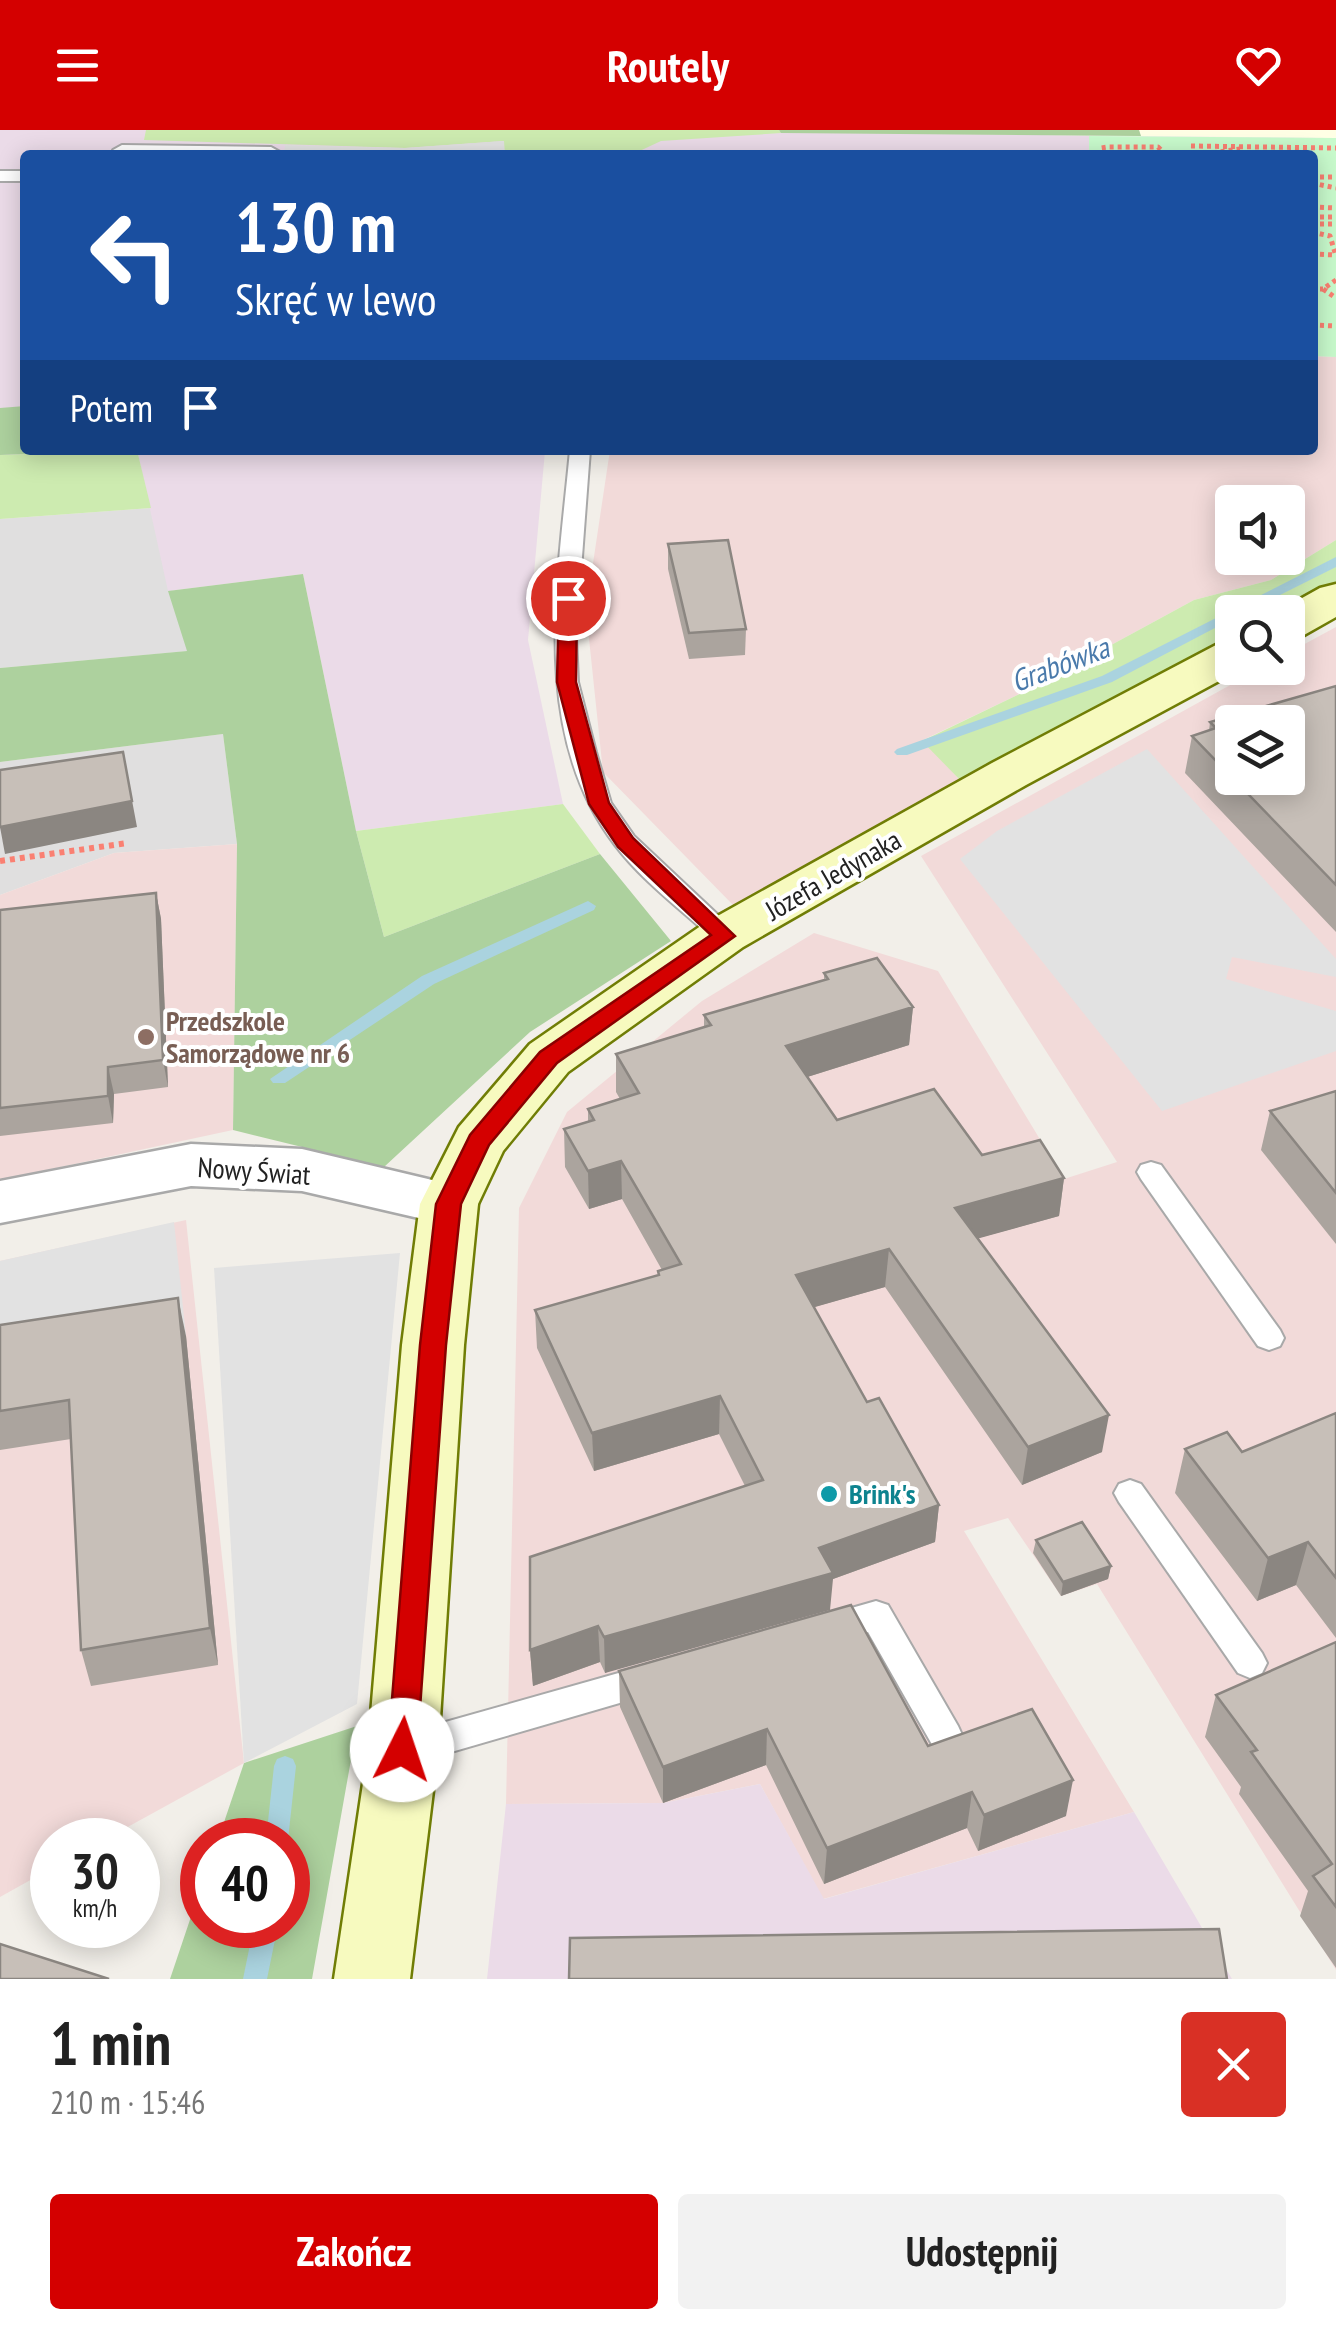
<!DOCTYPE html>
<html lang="pl">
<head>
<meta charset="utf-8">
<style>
	body { margin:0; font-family:"PT Sans Narrow",sans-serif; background:#f2f2f2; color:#222; height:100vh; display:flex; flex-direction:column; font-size:38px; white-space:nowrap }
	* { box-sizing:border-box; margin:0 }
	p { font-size:32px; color:#767676 }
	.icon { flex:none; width:55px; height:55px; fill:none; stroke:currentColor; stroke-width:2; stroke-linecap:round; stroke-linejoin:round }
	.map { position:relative; height:1849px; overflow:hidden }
	.side { display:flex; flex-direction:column; background:#fff; flex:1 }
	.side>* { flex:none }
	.top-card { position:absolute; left:20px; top:20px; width:1298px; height:305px; border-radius:10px; box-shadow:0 5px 25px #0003; background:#1a4fa0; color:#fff; overflow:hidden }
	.tools { position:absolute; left:1215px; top:355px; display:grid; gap:20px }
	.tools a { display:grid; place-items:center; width:90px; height:90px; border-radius:10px; background:#fff; box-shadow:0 5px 25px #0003; font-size:50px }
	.speed { position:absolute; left:30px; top:1688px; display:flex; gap:20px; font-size:50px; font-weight:700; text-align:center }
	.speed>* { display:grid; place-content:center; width:130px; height:130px; border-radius:50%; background:#fff; box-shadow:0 5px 25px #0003; line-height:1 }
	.speed small { font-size:25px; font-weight:400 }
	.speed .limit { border:15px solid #d22; background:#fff; color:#111 }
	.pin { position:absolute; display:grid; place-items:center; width:85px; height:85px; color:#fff; margin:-42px; border:5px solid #fff; border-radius:50%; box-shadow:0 2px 10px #0007 }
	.me { position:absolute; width:110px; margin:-55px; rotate:4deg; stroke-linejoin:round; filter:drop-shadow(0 0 8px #0008) }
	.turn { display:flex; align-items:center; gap:35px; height:210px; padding:0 50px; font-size:45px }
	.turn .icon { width:130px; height:130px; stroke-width:2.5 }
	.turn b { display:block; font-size:70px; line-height:85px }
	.then { display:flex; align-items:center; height:95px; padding:0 50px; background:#0003; gap:20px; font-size:38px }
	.round { display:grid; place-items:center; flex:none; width:105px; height:105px; border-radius:10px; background:#f2f2f2 }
	.summary { display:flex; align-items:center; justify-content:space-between; height:170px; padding:0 50px }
	h1 { font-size:60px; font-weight:700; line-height:75px }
	.action { display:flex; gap:20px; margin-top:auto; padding:20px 50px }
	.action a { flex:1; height:115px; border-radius:10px; background:#d40000; color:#fff; font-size:40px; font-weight:700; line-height:115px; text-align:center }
	.action a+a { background:#f2f2f2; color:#222 }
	header { display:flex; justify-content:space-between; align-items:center; height:130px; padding:0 50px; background:#d40000; color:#fff; font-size:45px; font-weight:700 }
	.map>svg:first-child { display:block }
	.residential { fill:#e0dfdf }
	.commercial { fill:#f2dad9; fill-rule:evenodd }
	.industrial { fill:#ebdbe8 }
	.education { fill:#ffffe5 }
	.grass { fill:#cdebb0 }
	.forest { fill:#add19e }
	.park { fill:#c8facc }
	.parking { fill:#e2e2e2 }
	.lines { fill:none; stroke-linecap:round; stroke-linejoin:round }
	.stream { fill:#aad3df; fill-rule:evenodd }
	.lane-casing { stroke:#a9a9a9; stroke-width:4 }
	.street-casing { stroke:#a9a9a9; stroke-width:5 }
	.secondary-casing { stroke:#707d05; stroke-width:5 }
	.path-far1 { stroke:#fa8072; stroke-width:5; stroke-dasharray:4 4; stroke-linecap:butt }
	.path { stroke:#fa8072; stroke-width:6; stroke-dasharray:5 5; stroke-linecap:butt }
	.lane { fill:#fff; fill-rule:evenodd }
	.street { fill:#fff; fill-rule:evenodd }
	.secondary { fill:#f7fabf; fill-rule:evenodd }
	.wall { fill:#aba49e }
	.shaded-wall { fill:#8b8681 }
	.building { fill:#c7bfb8; stroke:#8b8681; stroke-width:2.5; fill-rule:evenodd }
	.route { fill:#d40000; stroke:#8a0000; stroke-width:2.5 }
	.education-dot { fill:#8d6e63; stroke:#fff; stroke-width:4 }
	.culture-dot { fill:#0f9aa8; stroke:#fff; stroke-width:4 }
	.labels { text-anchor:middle; stroke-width:8; stroke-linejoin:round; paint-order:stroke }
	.street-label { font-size:28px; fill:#222; stroke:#fff }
	.education-label { font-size:28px; font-weight:bold; fill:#785e54; stroke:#fff; text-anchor:start }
	.culture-label { font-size:28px; font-weight:bold; fill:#0d838f; stroke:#fff; text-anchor:start }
	.water-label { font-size:30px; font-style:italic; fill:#4a7aab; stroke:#fff }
</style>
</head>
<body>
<header><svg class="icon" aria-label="menu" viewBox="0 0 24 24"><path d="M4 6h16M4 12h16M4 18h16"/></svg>Routely<svg class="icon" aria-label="heart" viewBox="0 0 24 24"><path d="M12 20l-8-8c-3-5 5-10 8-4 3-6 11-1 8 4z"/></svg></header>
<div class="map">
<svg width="1336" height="1849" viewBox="0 0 1336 1849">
	<rect width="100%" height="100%" fill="#f2efe9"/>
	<!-- residential -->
	<g class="residential">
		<path d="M 151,378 L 188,521 L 0,538 L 0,389 Z"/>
		<path d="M 223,604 L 237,714 L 114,723 L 0,765 L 0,632 Z"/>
	</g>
	<!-- commercial -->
	<g class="commercial">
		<path d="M 1313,226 L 1336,227 L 1336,410 L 1271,450 L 1194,470 L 1034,557 L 923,610 L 960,650 L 734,776 L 603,642 L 586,480 L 610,320 L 1312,320 ZM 1232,372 L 1288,372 L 1288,428 L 1232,428 Z"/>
		<path d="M 1336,497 L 1336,1840 L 1097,1454 L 1061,1466 L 1008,1388 L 964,1401 L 1134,1682 L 823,1769 L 760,1654 L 663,1673 L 506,1674 L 519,1078 L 567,982 L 702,871 L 814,803 L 938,841 L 1064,1049 L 1117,1032 L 921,726 L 1261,538 L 1288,538 L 1288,523 ZM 1232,592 L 1288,592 L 1288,648 L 1232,648 Z"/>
		<path d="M 237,714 L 233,1000 L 0,1050 L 0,765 L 114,723 Z"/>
		<path d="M 186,1090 L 244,1633 L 104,1710 L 52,1710 L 52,1738 L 0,1767 L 0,1131 Z"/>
	</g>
	<!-- industrial -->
	<g class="industrial">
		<path d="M 0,0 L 779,0 L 1089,6 L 1089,25 L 25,25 L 25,320 L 127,320 L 0,325 Z"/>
		<path d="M 137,320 L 551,320 L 545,321 L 528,510 L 563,674 L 356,701 L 303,444 L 168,461 Z"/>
		<path d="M 760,1654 L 824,1769 L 1134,1682 L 1232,1849 L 487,1849 L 506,1674 L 663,1673 Z"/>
	</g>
	<!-- education -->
	<path class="education" d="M 1139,0 L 1336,0 L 1336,8 L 1141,6 Z"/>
	<!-- grass -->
	<g class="grass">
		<path d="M 146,0 L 779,0 L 781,3 L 661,11 L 631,25 L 505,25 L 503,11 L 405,18 L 144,10 Z"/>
		<path d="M 137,320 L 151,378 L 0,389 L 0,325 Z"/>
		<path d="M 1336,410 L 1336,454 L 1286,482 L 1232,482 L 1232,513 L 960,650 L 922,611 L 1034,557 L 1194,470 L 1271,450 Z"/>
		<path d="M 563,674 L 600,724 L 384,807 L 356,701 Z"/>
	</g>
	<!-- forest -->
	<g class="forest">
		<path d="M 779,0 L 1139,0 L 1141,6 L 781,3 Z"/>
		<path d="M 25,276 L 25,320 L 127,320 L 0,325 L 0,278 Z"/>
		<path d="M 303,444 L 356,701 L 384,807 L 600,724 L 671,811 L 530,902 L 384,1037 L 233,1000 L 237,714 L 223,604 L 0,632 L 0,538 L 187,521 L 168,461 Z"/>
		<path d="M 357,1596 L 312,1849 L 170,1849 L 202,1754 L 202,1795 L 288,1795 L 288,1710 L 218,1710 L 244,1633 Z"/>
	</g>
	<!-- park -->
	<path class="park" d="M 1089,6 L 1336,8 L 1336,227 L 1313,226 L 1312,25 L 1089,25 Z"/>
	<!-- parking -->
	<g class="parking">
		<path d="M 504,11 L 505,25 L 284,25 L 285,15 L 405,18 Z"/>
		<path d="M 1147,619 L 1336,829 L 1336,847 L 1232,827 L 1226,849 L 1336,881 L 1336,921 L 1162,981 L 960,729 L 997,701 Z"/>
		<path d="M 174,1092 L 186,1206 L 0,1235 L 0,1131 Z"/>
		<path d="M 400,1123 L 357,1574 L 244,1633 L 214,1138 Z"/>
	</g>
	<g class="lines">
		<!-- stream -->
		<g class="stream">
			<path d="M 1336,427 L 1336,437 L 1246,482 L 1232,482 L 1232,489 L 1112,552 L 907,625 L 897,625 L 894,622 L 897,619 L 1102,546 Z"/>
			<path d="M 588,771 L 596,776 L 594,780 L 434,854 L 285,953 L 273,953 L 270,949 L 422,846 Z"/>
			<path d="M 285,1626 L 293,1629 L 296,1636 L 288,1710 L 266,1710 L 274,1636 L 277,1629 Z"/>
			<path d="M 254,1795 L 278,1795 L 267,1849 L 243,1849 Z"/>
		</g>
		<!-- lane casing -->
		<g class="lane-casing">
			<g id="lane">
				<path d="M 122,15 L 271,17 L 280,22 L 116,24 L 113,20 Z"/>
				<rect x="0" y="41" width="25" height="10"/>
				<path d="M 570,320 L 590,320 L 576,507 L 578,552 L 596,622 L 611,673 L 634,706 L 733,799 L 737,805 L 733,811 L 715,811 C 682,780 642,751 615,715 C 529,603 558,450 570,320 Z"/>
				<path d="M 1151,1032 L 1161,1035 L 1280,1200 L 1284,1208 L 1280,1216 L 1269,1220 L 1258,1216 L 1141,1049 L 1137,1042 L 1141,1035 Z"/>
				<path d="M 1130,1350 L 1141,1354 L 1262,1523 L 1267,1533 L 1262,1543 L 1250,1548 L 1238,1543 L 1119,1372 L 1114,1363 L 1119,1354 Z"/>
				<path d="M 876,1471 L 888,1475 L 958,1596 L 963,1607 L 958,1618 L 946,1622 L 934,1618 L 868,1502 L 825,1513 L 813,1509 L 808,1499 L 813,1489 Z"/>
				<path d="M 654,1533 L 666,1538 L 671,1548 L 666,1558 L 654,1563 L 403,1636 L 391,1631 L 385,1620 L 391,1609 L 403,1604 Z"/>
			</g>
		</g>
		<!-- street casing -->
		<g class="street-casing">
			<path id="street" d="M 191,1014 L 302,1019 L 470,1059 L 478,1074 L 470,1089 L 449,1095 L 302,1061 L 191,1056 L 0,1093 L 0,1051 Z"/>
		</g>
		<!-- secondary casing -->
		<g class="secondary-casing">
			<g id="secondary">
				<path d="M 1336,454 L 1336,487 L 1304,505 L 1288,509 L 1288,482 L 1277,482 L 1320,458 Z"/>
				<path d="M 1232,511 L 1232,538 L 1243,538 L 1026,655 L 743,817 L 568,942 L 503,1021 L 478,1074 L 464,1215 L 438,1620 L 410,1849 L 334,1849 L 368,1620 L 402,1215 L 420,1074 L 459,997 L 530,914 L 705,793 L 992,633 L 1216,515 Z"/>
			</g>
		</g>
		<!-- path-far1 -->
		<g class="path-far1">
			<path d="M 1191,16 L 1336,18"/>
			<path d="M 1099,25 L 1101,18 L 1108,17 L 1158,17 L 1166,25"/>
			<path d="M 1197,25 L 1240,19"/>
			<path d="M 1312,47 L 1336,47"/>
			<path d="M 1312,53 L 1336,58"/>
			<path d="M 1312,77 L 1336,78"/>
			<path d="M 1312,87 L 1336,87"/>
			<path d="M 1312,94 L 1336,94"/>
			<path d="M 1312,102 L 1330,106 L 1336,126"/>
			<path d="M 1312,124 L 1336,125"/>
			<path d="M 1336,150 L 1323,159 L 1336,168"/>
			<path d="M 1312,159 L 1323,159"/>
			<path d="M 1312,195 L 1336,196"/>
		</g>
		<!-- path -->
		<path class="path" d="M 0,731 L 128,713"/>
		<!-- lane -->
		<use href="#lane" class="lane"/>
		<!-- street -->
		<use href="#street" class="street"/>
		<!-- secondary -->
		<use href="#secondary" class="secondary"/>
	</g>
	<!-- wall -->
	<g class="wall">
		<path d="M 668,414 L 746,499 L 745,525 L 689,529 L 668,439 Z"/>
		<path d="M 1336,556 L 1336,802 L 1185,643 L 1192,606 L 1209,601 L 1210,592 Z"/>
		<path d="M 156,763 L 161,789 L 168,957 L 114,964 L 113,993 L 0,1006 L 0,780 Z"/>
		<path d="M 824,843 L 913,877 L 909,915 L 807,947 L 837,990 L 982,1025 L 1064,1048 L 1059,1086 L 978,1108 L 1102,1322 L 1022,1355 L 885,1157 L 814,1177 L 867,1272 L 939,1375 L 935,1412 L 833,1449 L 605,1543 L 600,1532 L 533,1556 L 530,1520 L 745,1356 L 719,1304 L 594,1341 L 537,1218 L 535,1180 L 658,1145 L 658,1141 L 662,1140 L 622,1069 L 589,1079 L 565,1037 L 564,999 L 588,991 L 588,979 L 620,969 L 616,962 L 616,924 L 704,897 L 704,885 L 824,850 Z"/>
		<path d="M 1336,961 L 1336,1114 L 1261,1020 L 1270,981 Z"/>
		<path d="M 0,1195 L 186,1206 L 218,1535 L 91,1556 L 81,1520 L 71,1309 L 0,1320 Z"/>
		<path d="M 1336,1283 L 1336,1508 L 1296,1455 L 1257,1471 L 1175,1363 L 1185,1319 L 1242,1322 Z"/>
		<path d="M 1036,1410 L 1111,1436 L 1108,1449 L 1061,1466 L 1033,1423 Z"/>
		<path d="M 1336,1512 L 1336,1838 L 1300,1786 L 1308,1761 L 1239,1664 L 1241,1657 L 1205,1607 L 1216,1565 Z"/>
		<path d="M 619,1541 L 928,1616 L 1066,1686 L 978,1721 L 967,1698 L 824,1754 L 766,1635 L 663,1673 L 620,1577 Z"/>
	</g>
	<!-- shaded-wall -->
	<g class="shaded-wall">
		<path d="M 123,622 L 137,697 L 5,724 L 0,697 Z"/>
		<path d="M 156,763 L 161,789 L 168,957 L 163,930 Z"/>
		<path d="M 913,877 L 909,915 L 785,954 L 786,916 Z"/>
		<path d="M 108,937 L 114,964 L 113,993 L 108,966 Z"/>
		<path d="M 621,1031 L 622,1069 L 589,1079 L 588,1041 Z"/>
		<path d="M 1064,1048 L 1059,1086 L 951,1116 L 955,1078 Z"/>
		<path d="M 889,1119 L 885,1157 L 794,1183 L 796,1145 Z"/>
		<path d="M 178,1168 L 186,1206 L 218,1535 L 210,1498 Z"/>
		<path d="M 720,1266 L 719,1304 L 594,1341 L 592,1303 Z"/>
		<path d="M 1109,1285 L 1102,1322 L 1022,1355 L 1028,1317 Z"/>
		<path d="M 939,1375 L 935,1412 L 833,1449 L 830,1480 L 605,1543 L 604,1507 L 819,1418 Z"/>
		<path d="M 1308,1412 L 1296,1455 L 1257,1471 L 1268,1428 Z"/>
		<path d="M 1111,1436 L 1108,1449 L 1061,1466 L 1063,1452 Z"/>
		<path d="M 598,1496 L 600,1532 L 533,1556 L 530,1520 Z"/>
		<path d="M 767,1599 L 766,1635 L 663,1673 L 663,1637 Z"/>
		<path d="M 1073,1650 L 1066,1686 L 978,1721 L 984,1685 Z"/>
		<path d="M 972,1662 L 967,1698 L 824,1754 L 827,1718 Z"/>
	</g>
	<!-- building -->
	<g class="building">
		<path d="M 728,410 L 746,499 L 689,503 L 668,414 Z"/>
		<path d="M 1336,556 L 1336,755 L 1192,606 L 1216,598 L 1210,592 ZM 1232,592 L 1288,592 L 1288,648 L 1232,648 Z"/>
		<path d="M 123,622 L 132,671 L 0,697 L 0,640 Z"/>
		<path d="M 156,763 L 163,930 L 108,937 L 108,966 L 0,978 L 0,780 Z"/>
		<path d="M 877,828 L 913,877 L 786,916 L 837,990 L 934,959 L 982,1025 L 1040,1010 L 1064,1048 L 955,1078 L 1109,1285 L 1028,1317 L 889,1119 L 796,1145 L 867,1272 L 879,1268 L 939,1375 L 819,1418 L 833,1443 L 604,1507 L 598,1496 L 530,1520 L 530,1427 L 763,1350 L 720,1266 L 592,1303 L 535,1180 L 659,1145 L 658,1141 L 681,1134 L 621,1031 L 588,1041 L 564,999 L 594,990 L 588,979 L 639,963 L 616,924 L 711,895 L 704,885 L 828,849 L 824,843 Z"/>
		<path d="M 1336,961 L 1336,1063 L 1270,981 Z"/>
		<path d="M 178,1168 L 210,1498 L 81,1520 L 69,1270 L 0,1281 L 0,1195 Z"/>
		<path d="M 1336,1283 L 1336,1448 L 1308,1412 L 1268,1428 L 1185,1319 L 1227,1302 L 1242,1322 Z"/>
		<path d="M 1082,1392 L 1111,1436 L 1063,1452 L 1036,1410 Z"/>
		<path d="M 851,1475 L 928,1616 L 1032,1579 L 1073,1650 L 984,1685 L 972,1662 L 827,1718 L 767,1599 L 663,1637 L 619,1541 Z"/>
		<path d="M 1336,1512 L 1336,1777 L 1313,1746 L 1332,1734 L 1251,1622 L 1257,1620 L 1216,1565 Z"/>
		<path d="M 1219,1799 L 1227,1849 L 569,1849 L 570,1808 Z"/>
		<path d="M 0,1814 L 109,1849 L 0,1849 Z"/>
	</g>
	<!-- route -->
	<path class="route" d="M 568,463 L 577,468 L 576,552 L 609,673 L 633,708 L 735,806 L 557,933 L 489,1015 L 461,1074 L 446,1215 L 417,1620 L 413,1630 L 402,1633 L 392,1630 L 388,1620 L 420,1215 L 436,1074 L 470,1005 L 540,922 L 711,805 L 618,717 L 589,674 L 557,552 L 559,468 Z"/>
	<!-- markers -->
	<circle class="education-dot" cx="146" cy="907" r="10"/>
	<circle class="culture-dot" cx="829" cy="1364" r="10"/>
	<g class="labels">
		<!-- street labels -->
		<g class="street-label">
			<text transform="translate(833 745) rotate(-30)" y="10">Józefa Jedynaka</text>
			<text transform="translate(254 1041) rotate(4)" y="10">Nowy Świat</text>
		</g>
		<!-- education labels -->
		<g class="education-label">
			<text x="166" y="901">Przedszkole<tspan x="166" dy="32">Samorządowe nr 6</tspan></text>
		</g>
		<!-- culture labels -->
		<g class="culture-label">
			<text x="849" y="1374">Brink's</text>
		</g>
		<!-- water labels -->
		<g class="water-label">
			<text transform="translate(1060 535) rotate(-21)" y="10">Grabówka</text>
		</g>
	</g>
</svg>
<div class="tools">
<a><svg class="icon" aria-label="sound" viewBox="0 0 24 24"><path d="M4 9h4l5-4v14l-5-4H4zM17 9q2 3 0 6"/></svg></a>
<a><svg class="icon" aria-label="search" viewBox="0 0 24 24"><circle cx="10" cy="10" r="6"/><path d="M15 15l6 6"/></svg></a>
<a><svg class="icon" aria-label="layers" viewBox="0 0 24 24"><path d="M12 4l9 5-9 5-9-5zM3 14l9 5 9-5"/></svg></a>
</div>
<div class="speed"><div>30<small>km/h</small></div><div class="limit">40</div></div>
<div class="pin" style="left:568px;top:468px;background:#d93025"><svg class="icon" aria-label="arrive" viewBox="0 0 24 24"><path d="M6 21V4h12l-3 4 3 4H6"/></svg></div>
<svg class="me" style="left:402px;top:1620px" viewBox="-20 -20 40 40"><circle r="19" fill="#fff"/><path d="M0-13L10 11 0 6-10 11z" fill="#d40000"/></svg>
<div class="top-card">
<div class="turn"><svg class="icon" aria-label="left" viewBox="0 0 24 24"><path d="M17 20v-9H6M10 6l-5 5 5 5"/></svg><div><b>130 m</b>Skręć w lewo</div></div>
<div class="then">Potem<svg class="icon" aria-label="arrive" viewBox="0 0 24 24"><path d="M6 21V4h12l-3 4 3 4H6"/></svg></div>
</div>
</div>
<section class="side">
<div class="summary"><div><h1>1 min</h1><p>210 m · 15:46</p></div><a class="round" style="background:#d93025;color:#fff"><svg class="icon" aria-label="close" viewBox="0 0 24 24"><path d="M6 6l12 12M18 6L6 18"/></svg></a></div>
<div class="action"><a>Zakończ</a><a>Udostępnij</a></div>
</section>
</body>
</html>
